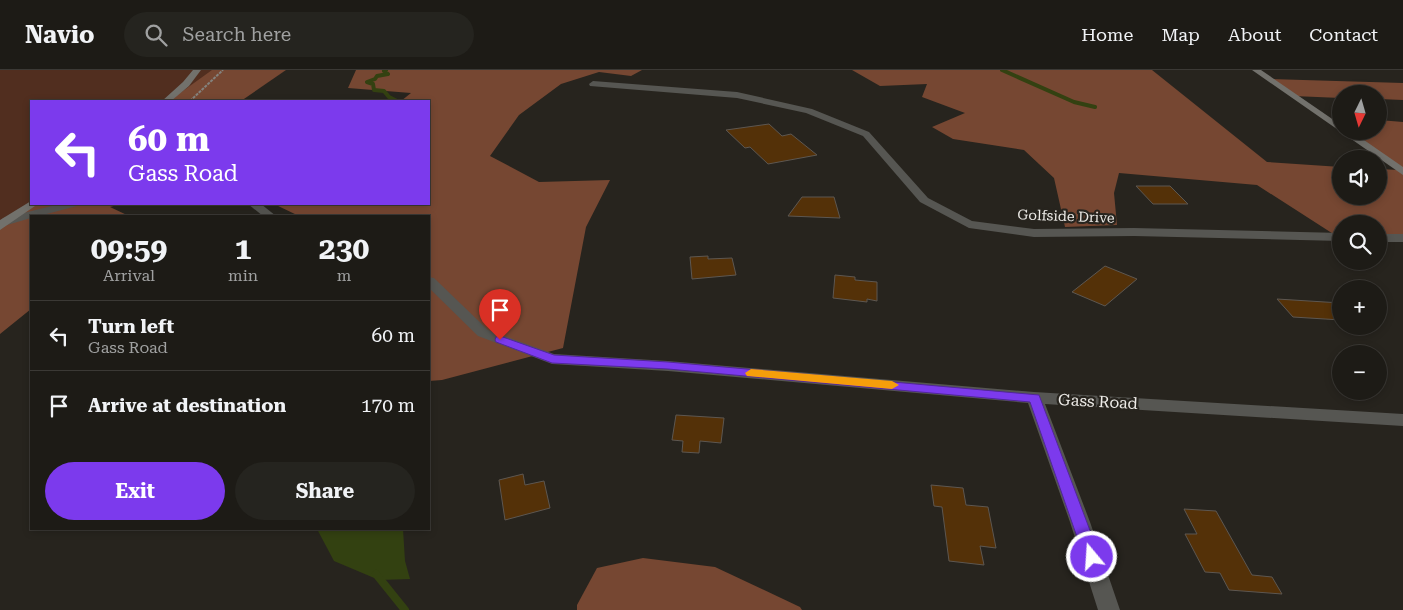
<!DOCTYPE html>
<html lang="en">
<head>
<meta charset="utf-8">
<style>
	body { margin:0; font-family:"Roboto Serif",serif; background:#25241f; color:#f1f3f6; height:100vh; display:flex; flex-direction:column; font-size:19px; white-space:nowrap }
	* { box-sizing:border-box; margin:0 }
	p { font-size:16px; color:#a0a1a1 }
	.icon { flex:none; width:28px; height:28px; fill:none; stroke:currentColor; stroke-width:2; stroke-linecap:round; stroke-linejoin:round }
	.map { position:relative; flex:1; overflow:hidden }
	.side { position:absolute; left:30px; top:145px; width:400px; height:315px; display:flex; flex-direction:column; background:#1d1b16; border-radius:0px; box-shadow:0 2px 8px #0003,0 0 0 1px #3b3935 }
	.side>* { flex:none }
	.banner { position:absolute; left:30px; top:30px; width:400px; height:105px; border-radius:0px; box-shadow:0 2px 8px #0003,0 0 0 1px #3b3935; background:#7c3aed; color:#fff; overflow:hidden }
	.needle { width:32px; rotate:185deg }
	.tools { position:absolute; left:1332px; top:15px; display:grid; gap:10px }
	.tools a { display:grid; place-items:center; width:55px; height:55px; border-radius:50%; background:#1d1b16; box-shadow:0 2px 8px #0003,0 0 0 1px #3b3935; font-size:25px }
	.pin { position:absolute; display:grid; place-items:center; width:42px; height:42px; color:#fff; margin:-51px -21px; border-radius:50% 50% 50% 0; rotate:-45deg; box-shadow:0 0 5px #0007 }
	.pin .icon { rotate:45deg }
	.me { position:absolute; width:55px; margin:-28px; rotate:342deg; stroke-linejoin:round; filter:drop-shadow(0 0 4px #0008) }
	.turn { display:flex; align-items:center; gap:18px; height:105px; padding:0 15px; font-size:22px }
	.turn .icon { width:65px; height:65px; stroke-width:2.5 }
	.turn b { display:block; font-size:35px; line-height:42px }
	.eta { display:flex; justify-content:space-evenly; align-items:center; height:85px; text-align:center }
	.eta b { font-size:30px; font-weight:700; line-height:35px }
	.button { display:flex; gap:10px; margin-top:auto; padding:10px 15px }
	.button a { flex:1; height:58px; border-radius:30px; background:#7c3aed; color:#fff; font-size:20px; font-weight:700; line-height:58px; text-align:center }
	.button a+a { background:#25241f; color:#f1f3f6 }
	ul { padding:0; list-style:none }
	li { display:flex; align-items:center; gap:15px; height:70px; padding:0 15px; border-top:1px solid #3b3935 }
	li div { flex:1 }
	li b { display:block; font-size:19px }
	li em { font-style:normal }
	header { display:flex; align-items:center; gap:30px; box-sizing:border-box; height:70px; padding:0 25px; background:#1d1b16; border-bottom:1px solid #3b3935 }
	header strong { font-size:24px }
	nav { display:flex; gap:28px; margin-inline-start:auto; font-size:18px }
	.search { width:350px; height:45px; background:#25241f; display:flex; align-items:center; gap:12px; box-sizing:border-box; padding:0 18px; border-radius:28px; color:#a0a1a1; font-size:19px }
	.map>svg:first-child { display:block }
	.green { fill:#512e1f }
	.forest { fill:#764732 }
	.water { fill:#334111 }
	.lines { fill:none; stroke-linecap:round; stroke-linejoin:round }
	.stream-far1 { stroke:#334111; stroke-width:4 }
	.stream { stroke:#334111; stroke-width:8 }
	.building { fill:#543108; stroke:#5d5751 }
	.path { stroke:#84827d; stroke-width:2; stroke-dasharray:3 1; stroke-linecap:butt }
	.street { fill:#565652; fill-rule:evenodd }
	.secondary { fill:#72716c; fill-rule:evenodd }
	.route { fill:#7c3aed; stroke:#51269a }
	.slow { fill:#f59e0b }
	.labels { text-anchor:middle; stroke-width:4.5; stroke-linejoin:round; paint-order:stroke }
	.far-street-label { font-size:14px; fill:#edebe7; stroke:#27241e }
	.street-label { font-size:16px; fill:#edebe7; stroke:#27241e }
</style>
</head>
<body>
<header>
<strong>Navio</strong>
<div class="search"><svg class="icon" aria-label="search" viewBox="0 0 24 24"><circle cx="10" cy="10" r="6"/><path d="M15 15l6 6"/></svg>Search here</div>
<nav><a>Home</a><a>Map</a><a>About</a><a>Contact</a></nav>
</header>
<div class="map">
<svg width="1403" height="540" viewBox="0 0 1403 540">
	<rect width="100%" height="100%" fill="#27241e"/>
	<!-- green -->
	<path class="green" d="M 0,0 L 263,0 L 214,31 L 31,31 L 31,134 L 54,134 L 31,146 L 0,235 Z"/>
	<!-- forest -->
	<g class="forest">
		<path d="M 212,0 L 286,0 L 241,31 L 169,31 Z"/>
		<path d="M 356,0 L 642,0 L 631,6 L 599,2 L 561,14 L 519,45 L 490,86 L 539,112 L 610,110 L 586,157 L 563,278 L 442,310 L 429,311 L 429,146 L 299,146 L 274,134 L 429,134 L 429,31 L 401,31 L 411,23 L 348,18 Z"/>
		<path d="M 852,0 L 1152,0 L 1267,92 L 1341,97 L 1341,126 L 1379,126 L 1379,99 L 1399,100 L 1344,61 L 1379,61 L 1379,50 L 1403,52 L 1403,168 L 1379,168 L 1379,154 L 1341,154 L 1341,167 L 1338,167 L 1257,115 L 1119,103 L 1114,123 L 1117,155 L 1065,157 L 1054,108 L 1024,80 L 953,69 L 932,57 L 965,43 L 922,27 L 927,14 L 880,16 Z"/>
		<path d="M 1269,9 L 1403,13 L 1403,30 L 1379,29 L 1379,24 L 1341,24 L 1341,28 L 1293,26 Z"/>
		<path d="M 31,134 L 121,134 L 110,137 L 129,146 L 31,146 L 31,239 L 0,264 L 0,157 Z"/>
		<path d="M 643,488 L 715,497 L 800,537 L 802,540 L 577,540 L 577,535 L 597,498 Z"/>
	</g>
	<!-- water -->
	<path class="water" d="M 317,459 L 403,459 L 405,491 L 410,509 L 379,510 L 334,491 Z"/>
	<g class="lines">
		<!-- stream-far1 -->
		<g class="stream-far1">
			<path d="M 386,0 L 384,1 L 388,4 L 377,6 L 375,9 L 367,12 L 373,14 L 374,20 L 384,21 L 389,27 L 397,31"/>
			<path d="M 1002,0 L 1074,32 L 1095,37"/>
		</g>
		<!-- stream -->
		<path class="stream" d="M 376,504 L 405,540"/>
	</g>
	<!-- building -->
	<g class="building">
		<path d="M 769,54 L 782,66 L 791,64 L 817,85 L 768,94 L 750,77 L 745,78 L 726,60 Z"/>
		<path d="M 1136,116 L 1170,116 L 1188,134 L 1153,134 Z"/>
		<path d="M 802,127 L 834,127 L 840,148 L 788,146 Z"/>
		<path d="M 708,186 L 708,189 L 732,188 L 736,205 L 692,209 L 690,187 Z"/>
		<path d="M 1105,196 L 1137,209 L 1105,236 L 1072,222 Z"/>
		<path d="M 835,205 L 855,207 L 855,210 L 877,212 L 877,231 L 867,229 L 867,232 L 833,228 Z"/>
		<path d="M 1277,229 L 1341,233 L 1341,250 L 1293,247 Z"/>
		<path d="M 676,345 L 724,348 L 721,373 L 700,371 L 699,383 L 682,382 L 683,371 L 672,370 Z"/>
		<path d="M 523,404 L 525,415 L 544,411 L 550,438 L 505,450 L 499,410 Z"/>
		<path d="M 931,415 L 963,418 L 966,435 L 988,437 L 996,478 L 980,476 L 984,495 L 949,491 L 942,437 L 934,436 Z"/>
		<path d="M 1184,439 L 1216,441 L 1252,505 L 1272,507 L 1282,524 L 1229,520 L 1220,503 L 1205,502 L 1185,464 L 1197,464 Z"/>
	</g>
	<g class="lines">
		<!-- path -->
		<path class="path" d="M 190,31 L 223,0"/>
		<!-- street -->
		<g class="street">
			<path d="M 593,11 L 737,22 L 812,39 L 869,62 L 928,128 L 972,151 L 1034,159 L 1134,158 L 1341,163 L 1341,171 L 1134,166 L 1034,167 L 969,158 L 920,132 L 863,66 L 806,43 L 737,28 L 590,16 L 589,14 Z"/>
			<path d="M 60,134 L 79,134 L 77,136 L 39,146 L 31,146 L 31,148 L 7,155 L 1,151 L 3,148 Z"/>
			<path d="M 248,134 L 261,134 L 276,146 L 263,146 Z"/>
			<rect x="1379" y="164" width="24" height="8"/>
			<path d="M 429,207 L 434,208 L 488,260 L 554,284 L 668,291 L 1034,322 L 1403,344 L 1403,356 L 1045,334 L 1090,452 L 1120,540 L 1098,540 L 1070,452 L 1028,333 L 668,301 L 552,294 L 478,266 L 429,218 Z"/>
		</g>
		<!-- secondary -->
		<g class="secondary">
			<path d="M 193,0 L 201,0 L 189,16 L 171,31 L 162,31 L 183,12 Z"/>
			<path d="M 1252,0 L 1261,0 L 1341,55 L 1341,61 L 1351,61 L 1403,97 L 1403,105 Z"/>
			<path d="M 31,131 L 31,134 L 37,134 L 35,136 L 0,160 L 0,150 Z"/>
		</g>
	</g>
	<!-- route -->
	<path class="route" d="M 500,266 L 554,285 L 668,292 L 1039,325 L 1100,487 L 1097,492 L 1092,494 L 1086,492 L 1084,487 L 1030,332 L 668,299 L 552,293 L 496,272 L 495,270 L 496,267 Z"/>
	<!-- slow -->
	<path class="slow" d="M 751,299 L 892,311 L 899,315 L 892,319 L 747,306 L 745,303 Z"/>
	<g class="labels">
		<!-- far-street labels -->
		<g class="far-street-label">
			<text transform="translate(1066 146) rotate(2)" y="5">Golfside Drive</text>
		</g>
		<!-- street labels -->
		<g class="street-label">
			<text transform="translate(1098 331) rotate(3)" y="6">Gass Road</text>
		</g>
	</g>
</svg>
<div class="tools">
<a><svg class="needle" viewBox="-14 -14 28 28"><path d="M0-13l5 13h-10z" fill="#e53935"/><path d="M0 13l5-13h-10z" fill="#a0a1a1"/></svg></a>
<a><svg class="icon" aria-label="sound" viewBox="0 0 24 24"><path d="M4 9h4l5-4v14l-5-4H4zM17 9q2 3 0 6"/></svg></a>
<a><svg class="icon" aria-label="search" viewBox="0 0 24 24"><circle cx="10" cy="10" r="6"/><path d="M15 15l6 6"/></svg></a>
<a>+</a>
<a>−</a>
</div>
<div class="pin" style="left:500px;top:270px;background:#d93025"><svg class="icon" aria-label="arrive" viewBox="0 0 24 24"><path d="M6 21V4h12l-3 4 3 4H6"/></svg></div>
<svg class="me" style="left:1092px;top:487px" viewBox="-20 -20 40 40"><circle r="17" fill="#7c3aed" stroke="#fff" stroke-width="3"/><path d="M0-11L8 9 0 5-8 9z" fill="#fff"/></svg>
<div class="banner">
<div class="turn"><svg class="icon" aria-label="left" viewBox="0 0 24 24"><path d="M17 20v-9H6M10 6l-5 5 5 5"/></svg><div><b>60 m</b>Gass Road</div></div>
</div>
<section class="side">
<div class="eta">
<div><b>09:59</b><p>Arrival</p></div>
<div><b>1</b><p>min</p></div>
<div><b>230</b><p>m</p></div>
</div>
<ul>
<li><svg class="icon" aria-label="left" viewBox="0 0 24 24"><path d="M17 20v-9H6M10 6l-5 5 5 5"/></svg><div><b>Turn left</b><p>Gass Road</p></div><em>60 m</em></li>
<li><svg class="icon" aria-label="arrive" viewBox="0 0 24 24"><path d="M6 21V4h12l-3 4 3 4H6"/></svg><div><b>Arrive at destination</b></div><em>170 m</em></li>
</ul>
<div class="button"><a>Exit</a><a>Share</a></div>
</section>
</div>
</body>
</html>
